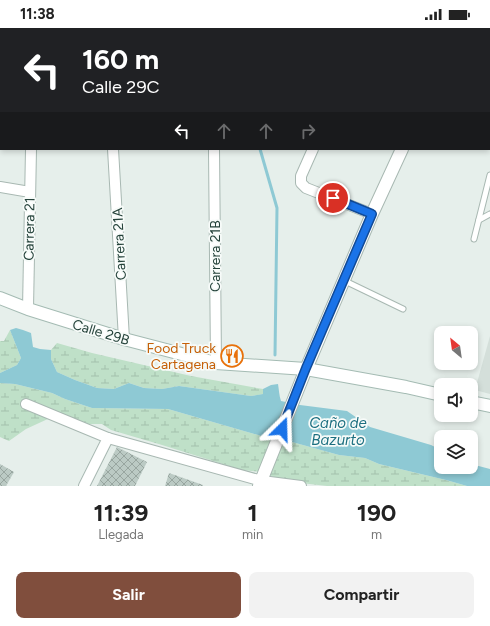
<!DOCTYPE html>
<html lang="es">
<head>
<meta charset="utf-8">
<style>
	body { margin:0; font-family:Figtree,sans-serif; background:#f2f2f2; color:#222; height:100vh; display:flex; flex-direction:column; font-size:15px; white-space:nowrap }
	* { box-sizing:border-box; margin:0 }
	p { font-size:13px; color:#767676 }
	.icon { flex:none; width:22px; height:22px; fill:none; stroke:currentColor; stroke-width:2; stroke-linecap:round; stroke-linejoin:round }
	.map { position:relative; height:458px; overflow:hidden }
	.details { display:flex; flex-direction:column; background:#fff; flex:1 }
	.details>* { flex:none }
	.hud { position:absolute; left:0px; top:0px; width:490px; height:122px; box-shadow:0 2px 6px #0003; background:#202124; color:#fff; overflow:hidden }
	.needle { width:26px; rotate:331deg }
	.fabs { position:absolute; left:434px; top:298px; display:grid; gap:8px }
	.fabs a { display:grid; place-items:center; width:44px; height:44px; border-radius:8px; background:#fff; box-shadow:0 2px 6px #0003; font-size:20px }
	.pin { position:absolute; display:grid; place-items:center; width:34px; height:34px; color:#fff; margin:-17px; border:2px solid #fff; border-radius:50%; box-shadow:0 1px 4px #0007 }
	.me { position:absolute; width:44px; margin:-22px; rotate:22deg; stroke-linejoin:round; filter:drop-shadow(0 0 3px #0008) }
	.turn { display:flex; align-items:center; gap:14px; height:84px; padding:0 16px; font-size:18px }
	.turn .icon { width:52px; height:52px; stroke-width:2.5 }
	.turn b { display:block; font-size:28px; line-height:34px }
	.lanes { display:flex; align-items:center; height:38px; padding:0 16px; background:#0003; justify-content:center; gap:20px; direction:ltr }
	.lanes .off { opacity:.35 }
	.eta { display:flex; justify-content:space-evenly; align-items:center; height:68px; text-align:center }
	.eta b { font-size:24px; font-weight:700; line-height:28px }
	.action { display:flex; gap:8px; margin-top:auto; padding:8px 16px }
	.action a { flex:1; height:46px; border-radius:8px; background:#804e3d; color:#fff; font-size:16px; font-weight:700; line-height:46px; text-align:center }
	.action a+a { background:#f2f2f2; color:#222 }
	.status { display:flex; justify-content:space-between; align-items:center; height:28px; padding:0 20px; background:#fff; direction:ltr }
	.status svg { height:11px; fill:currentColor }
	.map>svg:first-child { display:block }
	.built { fill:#d4dfda }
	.wetland { fill:url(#wetland-marsh) }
	.water { fill:#8ec9d4 }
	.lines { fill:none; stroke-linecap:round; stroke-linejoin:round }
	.stream { stroke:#8ec9d4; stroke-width:3 }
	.building { fill:url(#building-cross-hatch) }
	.service-casing { stroke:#a8b8b2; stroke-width:7 }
	.minor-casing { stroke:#a8b8b2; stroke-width:12 }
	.tertiary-casing { stroke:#a8b8b2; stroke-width:14 }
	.secondary-casing { stroke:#a4bbb3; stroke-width:14 }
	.service { stroke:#fff; stroke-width:5 }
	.minor { stroke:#fff; stroke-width:10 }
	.tertiary { stroke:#fff; stroke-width:12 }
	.secondary { stroke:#fff; stroke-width:12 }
	.route-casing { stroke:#114b97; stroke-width:10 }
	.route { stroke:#1a73e8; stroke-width:7 }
	.labels { text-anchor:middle; stroke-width:3.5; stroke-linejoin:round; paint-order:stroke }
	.street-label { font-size:14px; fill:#24423a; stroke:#f7fbf9 }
	.food-label { font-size:14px; fill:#c56008; stroke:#f7fbf9; text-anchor:end }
	.water-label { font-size:15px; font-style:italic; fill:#1c6f80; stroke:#f7fbf9 }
</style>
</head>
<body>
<div class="status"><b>11:38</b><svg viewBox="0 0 49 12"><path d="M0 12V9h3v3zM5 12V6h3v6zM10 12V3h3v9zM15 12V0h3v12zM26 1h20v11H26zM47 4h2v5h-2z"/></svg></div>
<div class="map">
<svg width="490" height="458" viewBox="0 0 490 458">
	<defs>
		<pattern id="wetland-marsh" width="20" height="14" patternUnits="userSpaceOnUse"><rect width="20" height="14" fill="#bfe0c8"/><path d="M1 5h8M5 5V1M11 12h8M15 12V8" fill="none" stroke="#a4c1ad"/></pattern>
		<pattern id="building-cross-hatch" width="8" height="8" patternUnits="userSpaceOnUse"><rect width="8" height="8" fill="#bbcac4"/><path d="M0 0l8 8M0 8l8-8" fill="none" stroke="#98a6a0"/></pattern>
	</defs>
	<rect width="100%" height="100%" fill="#e6efeb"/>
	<!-- built -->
	<path class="built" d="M 490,308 L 490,366 L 475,362 Z"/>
	<!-- wetland -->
	<g class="wetland">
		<path d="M 10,302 L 21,330 L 17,337 L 0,345 L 0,313 L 4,313 Z"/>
		<path d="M 57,315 L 92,325 L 191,348 L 263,361 L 264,366 L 251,368 L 179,358 L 162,361 L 144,360 L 129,355 L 114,361 L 97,360 L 75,352 L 57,344 L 51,331 L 51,322 Z"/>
		<path d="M 0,355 L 15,356 L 52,365 L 65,371 L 92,380 L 168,381 L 265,409 L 292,414 L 339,427 L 365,430 L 379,436 L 446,452 L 467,458 L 327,458 L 292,454 L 278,451 L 262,444 L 242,442 L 162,417 L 111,402 L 102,396 L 90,396 L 77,398 L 50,390 L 26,401 L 9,413 L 0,409 Z"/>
	</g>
	<!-- water -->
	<path class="water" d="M 16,300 L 23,302 L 31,305 L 33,319 L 40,321 L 51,322 L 51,331 L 57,344 L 75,352 L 97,360 L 114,361 L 129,355 L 144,360 L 162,361 L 179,358 L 251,368 L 263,366 L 263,361 L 271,357 L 278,356 C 279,362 279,367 281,373 L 300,377 L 347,383 L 370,399 L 431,417 L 441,422 L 441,439 L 471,439 L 471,436 L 490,441 L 490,458 L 467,458 L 446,452 L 379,436 L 365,430 L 339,427 L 292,414 L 265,409 L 168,381 L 92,380 L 65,371 L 52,365 L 15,356 L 0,355 L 0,345 L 17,337 L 21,330 L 10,302 Z"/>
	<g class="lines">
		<!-- stream -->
		<g class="stream">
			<path d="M 260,1 L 260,0"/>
			<path d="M 260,121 L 277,180 L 275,327"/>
		</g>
	</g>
	<!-- building -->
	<g class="building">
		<path d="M 117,419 L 147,434 L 135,458 L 97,458 Z"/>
		<path d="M 0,436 L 14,444 L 6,458 L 0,458 Z"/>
		<path d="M 169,445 L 203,457 L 203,458 L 165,458 Z"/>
	</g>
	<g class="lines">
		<!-- service casing -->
		<g class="service-casing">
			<g id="service">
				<path d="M 489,67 L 490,62"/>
				<path d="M 489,84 L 490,85"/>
				<path d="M 479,192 L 490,186"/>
				<path d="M 474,211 L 490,147"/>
				<path d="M 345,253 L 403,281"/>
			</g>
		</g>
		<!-- minor casing -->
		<g class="minor-casing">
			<g id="minor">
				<path d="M 106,0 L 106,1"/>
				<path d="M 213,0 L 213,1"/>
				<path d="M 32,1 L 32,0"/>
				<path d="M 266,1 L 266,0"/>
				<path d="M 347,1 L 347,0"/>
				<path d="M 113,121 L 124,311"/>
				<path d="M 214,121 L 216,335"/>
				<path d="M 313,121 L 301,148 L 301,155 L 306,160 L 372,186"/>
				<path d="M 0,159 L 30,164"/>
				<path d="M 28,281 L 31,121"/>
				<path d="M 26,376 L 108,410 L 262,453 L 301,458"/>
				<path d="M 84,458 L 108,410"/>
			</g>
		</g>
		<!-- tertiary casing -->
		<g class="tertiary-casing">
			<g id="tertiary">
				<path d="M 450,1 L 450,0"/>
				<path d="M 259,458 L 306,341 L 372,186 L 402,121"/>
			</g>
		</g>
		<!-- secondary casing -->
		<g class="secondary-casing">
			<g id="secondary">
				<path d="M 0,270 L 28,281 L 124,311 L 216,335 L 306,341 L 406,359 L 441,367"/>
				<path d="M 471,374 L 490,378"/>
			</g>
		</g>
		<!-- service -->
		<use href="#service" class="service"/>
		<!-- minor -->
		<use href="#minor" class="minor"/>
		<!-- tertiary -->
		<use href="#tertiary" class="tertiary"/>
		<!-- secondary -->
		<use href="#secondary" class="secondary"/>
	</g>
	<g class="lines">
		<!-- route casing -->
		<g class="route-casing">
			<path id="route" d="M 282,401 L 306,340 L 372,186 L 333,170"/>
		</g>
		<!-- route -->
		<use href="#route" class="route"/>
	</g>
	<!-- icons -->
	<defs>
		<g id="restaurant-ring" transform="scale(1.15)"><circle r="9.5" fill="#f7fbf9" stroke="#e8710a" stroke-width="1.5"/><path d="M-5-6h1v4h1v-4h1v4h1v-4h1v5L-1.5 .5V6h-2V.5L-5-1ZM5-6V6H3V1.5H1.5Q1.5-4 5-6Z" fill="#e8710a"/></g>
	</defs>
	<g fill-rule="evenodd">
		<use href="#restaurant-ring" x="232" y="328"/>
	</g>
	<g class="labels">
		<!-- street labels -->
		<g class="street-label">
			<text transform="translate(29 201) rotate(-89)" y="5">Carrera 21</text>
			<text transform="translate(119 216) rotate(-93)" y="5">Carrera 21A</text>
			<text transform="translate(215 228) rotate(-90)" y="5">Carrera 21B</text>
			<text transform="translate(101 304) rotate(17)" y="5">Calle 29B</text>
		</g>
		<!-- food labels -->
		<g class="food-label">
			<text x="216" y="325">Food Truck<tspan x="216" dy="16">Cartagena</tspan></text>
		</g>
		<!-- water labels -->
		<g class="water-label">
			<text x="338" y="400">Caño de<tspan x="338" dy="17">Bazurto</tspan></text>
		</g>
	</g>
</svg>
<div class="fabs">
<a><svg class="needle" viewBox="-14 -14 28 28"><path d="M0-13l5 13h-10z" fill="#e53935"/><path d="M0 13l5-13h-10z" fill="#767676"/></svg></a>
<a><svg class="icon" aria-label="sound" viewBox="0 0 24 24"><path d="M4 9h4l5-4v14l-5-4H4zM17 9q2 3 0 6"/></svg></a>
<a><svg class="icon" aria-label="layers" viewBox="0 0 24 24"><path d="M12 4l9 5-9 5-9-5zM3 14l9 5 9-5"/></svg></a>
</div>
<div class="pin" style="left:333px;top:170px;background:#d93025"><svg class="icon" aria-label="arrive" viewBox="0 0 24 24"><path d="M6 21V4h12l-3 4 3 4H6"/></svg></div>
<svg class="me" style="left:282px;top:401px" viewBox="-20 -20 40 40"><path d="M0-17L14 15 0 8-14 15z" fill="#1a73e8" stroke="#fff" stroke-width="4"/></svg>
<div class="hud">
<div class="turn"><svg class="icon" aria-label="left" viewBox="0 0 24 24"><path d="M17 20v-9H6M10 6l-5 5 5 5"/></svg><div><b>160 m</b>Calle 29C</div></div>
<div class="lanes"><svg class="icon" aria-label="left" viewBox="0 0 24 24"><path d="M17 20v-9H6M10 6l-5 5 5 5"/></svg><svg class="icon off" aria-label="ahead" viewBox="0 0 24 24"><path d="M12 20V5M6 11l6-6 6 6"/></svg><svg class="icon off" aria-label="ahead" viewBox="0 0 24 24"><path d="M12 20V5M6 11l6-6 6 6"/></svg><svg class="icon off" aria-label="right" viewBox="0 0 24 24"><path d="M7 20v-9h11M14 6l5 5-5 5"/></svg></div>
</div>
</div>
<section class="details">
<div class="eta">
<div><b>11:39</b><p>Llegada</p></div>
<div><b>1</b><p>min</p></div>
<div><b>190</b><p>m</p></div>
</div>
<div class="action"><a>Salir</a><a>Compartir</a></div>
</section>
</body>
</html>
